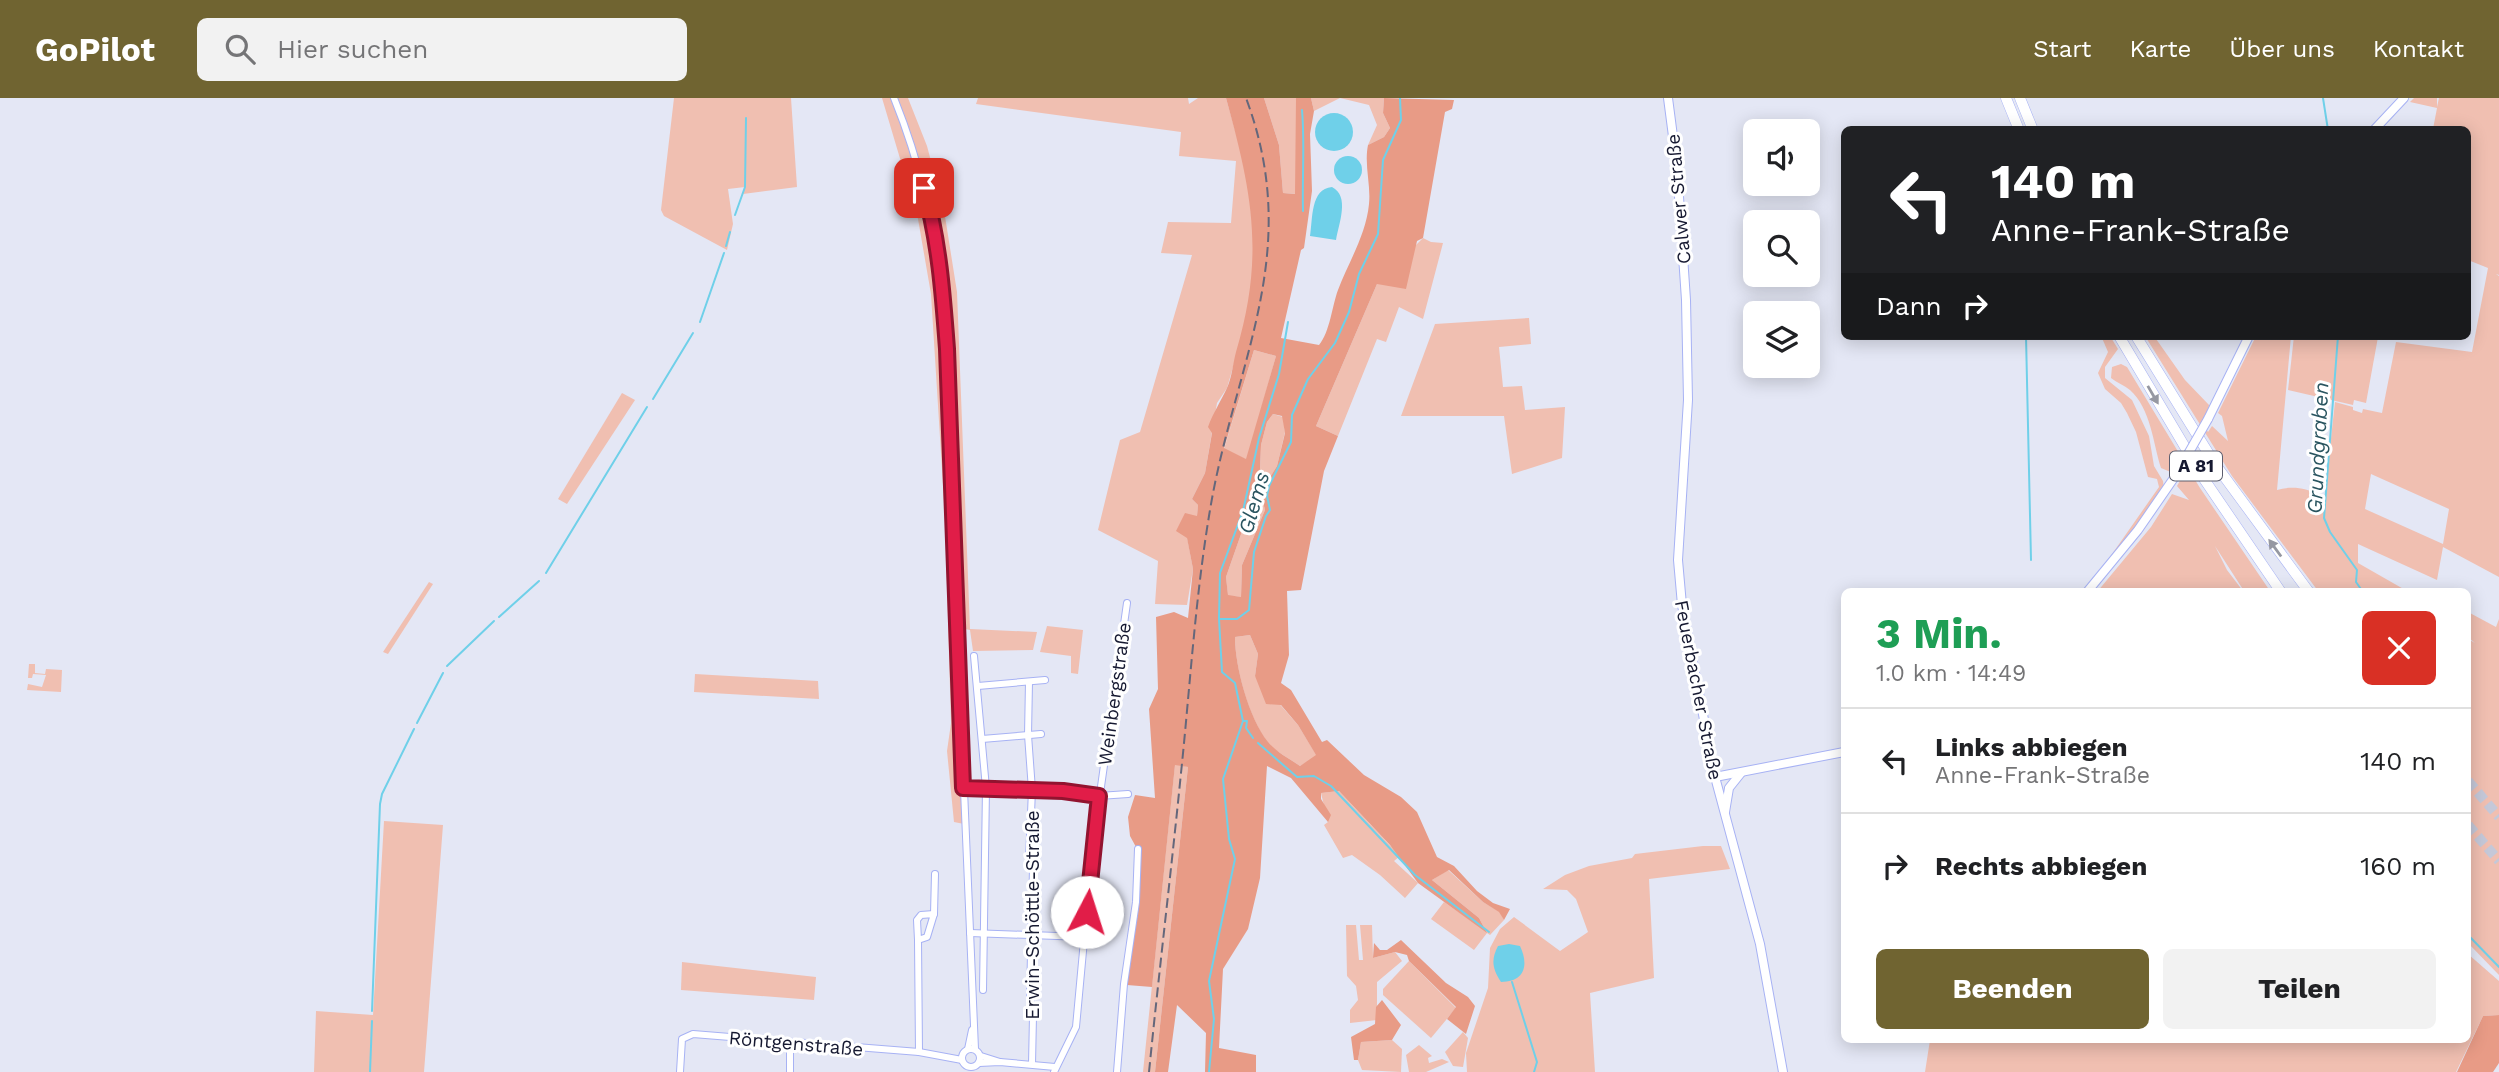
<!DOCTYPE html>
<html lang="de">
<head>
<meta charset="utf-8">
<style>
	body { margin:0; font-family:"Work Sans",sans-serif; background:#f2f2f2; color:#202124; height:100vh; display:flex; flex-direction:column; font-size:26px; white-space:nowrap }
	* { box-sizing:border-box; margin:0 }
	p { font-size:23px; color:#757577 }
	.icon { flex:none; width:38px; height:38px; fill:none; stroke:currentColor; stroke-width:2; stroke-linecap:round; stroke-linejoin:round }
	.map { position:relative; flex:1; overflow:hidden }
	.side { position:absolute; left:1841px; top:490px; width:630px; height:455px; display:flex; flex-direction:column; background:#fff; border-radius:10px; box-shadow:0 4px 18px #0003 }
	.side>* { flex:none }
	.top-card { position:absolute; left:1841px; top:28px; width:630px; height:214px; border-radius:10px; box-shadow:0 4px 18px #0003; background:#202124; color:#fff; overflow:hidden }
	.tools { position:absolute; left:1743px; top:21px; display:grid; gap:14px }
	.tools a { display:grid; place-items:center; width:77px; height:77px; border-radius:10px; background:#fff; box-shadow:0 4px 18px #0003; font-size:35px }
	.pin { position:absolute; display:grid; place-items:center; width:60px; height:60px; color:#fff; margin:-30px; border-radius:14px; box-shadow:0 4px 10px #0006 }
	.me { position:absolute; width:77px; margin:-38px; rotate:5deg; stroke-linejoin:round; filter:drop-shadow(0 0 5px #0008) }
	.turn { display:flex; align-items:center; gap:24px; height:147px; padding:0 35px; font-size:32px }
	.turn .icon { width:91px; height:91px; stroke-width:2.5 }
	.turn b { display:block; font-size:49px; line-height:60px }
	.then { display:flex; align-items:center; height:66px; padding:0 35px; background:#0003; gap:14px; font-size:26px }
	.round { display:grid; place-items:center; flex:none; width:74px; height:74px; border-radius:10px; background:#f2f2f2 }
	.overview { display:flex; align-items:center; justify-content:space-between; height:119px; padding:0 35px }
	h1 { font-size:42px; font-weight:700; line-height:52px; color:#1e9e55 }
	.primary-button { display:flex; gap:14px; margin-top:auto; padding:14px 35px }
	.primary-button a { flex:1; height:80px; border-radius:10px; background:#706431; color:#fff; font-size:28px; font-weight:700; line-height:80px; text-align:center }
	.primary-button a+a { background:#f2f2f2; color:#202124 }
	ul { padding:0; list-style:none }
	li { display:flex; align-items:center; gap:21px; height:105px; padding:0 35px; border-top:2px solid #e0e0e0 }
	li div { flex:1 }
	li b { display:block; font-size:26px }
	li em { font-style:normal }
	header { display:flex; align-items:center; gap:42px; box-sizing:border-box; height:98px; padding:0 35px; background:#706431; color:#fff }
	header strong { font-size:33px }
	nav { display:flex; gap:38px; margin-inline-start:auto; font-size:24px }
	.search { width:490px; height:63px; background:#f2f2f2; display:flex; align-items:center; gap:18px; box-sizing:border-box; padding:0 24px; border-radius:10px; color:#757577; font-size:26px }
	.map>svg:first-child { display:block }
	.green { fill:#f0bfb1; fill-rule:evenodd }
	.forest { fill:#e89b86; fill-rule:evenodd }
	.water { fill:#6fd0e9 }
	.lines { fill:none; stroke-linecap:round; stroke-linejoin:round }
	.stream { stroke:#6fd0e9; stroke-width:2 }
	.highway-tunnel { stroke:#c5c8d8; stroke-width:10; stroke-dasharray:10 5; stroke-linecap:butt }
	.minor-casing { stroke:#a7b2f4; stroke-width:8 }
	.major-casing { stroke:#a7b2f4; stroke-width:10 }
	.highway-casing { stroke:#a7b2f4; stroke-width:11 }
	.minor { stroke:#fff; stroke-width:6 }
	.major { stroke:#fff; stroke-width:8 }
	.highway { stroke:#fff; stroke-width:10 }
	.rail { stroke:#64677b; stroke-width:2; stroke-dasharray:10 5; stroke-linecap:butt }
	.major-bridge-casing { stroke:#a7b2f4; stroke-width:10; stroke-linecap:butt }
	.major-bridge { stroke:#fff; stroke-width:8 }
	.oneway { fill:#9698a2 }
	.route-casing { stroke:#92132f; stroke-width:18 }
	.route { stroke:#e11d48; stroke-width:12 }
	.labels { text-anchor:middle; stroke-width:6; stroke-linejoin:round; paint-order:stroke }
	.shield { fill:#fff; stroke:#5c5e6f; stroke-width:2 }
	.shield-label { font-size:18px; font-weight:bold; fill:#161931 }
	.street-label { font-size:19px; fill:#161931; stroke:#fff }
	.water-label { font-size:21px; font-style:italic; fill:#2a5560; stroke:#fff }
</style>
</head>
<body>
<header>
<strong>GoPilot</strong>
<div class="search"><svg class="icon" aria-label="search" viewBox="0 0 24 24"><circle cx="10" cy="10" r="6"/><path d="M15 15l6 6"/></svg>Hier suchen</div>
<nav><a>Start</a><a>Karte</a><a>Über uns</a><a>Kontakt</a></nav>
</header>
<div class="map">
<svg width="2499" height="974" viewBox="0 0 2499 974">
	<rect width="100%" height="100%" fill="#e4e7f5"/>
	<!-- green -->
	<g class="green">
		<path d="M 674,0 L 791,0 L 797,89 L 743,96 L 745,89 L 728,91 L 733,126 L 727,152 L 664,118 L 661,112 Z"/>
		<path d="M 882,0 L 908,0 L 927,48 L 944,112 L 957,194 L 970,531 L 1037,534 L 1033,552 L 973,553 L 970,532 L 959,530 L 964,726 L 954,724 L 947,653 L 951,625 L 945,419 L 931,196 L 918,121 Z"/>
		<path d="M 978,0 L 1188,0 L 1189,6 L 1198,0 L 1226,0 L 1244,64 L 1253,121 L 1253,171 L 1247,220 L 1227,290 L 1217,305 L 1205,375 L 1192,401 L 1198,407 L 1197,419 L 1187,439 L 1193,471 L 1187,507 L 1155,506 L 1158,463 L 1098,432 L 1120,342 L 1140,334 L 1192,157 L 1161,155 L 1168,124 L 1231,125 L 1236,63 L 1179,58 L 1181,34 L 976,6 Z"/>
		<path d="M 1264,0 L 1296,0 L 1296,96 L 1283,95 L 1279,47 Z"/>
		<path d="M 1311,0 L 1384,0 L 1383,15 L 1390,30 L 1384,39 L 1368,47 L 1377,27 L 1369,7 L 1340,0 L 1314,13 Z"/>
		<path d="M 2414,0 L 2437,0 L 2437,9 L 2439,0 L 2499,0 L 2499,177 L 2496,176 L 2499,178 L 2499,479 L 2443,449 L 2437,482 L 2358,446 L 2358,465 L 2407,493 L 2318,493 L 2232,378 L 2145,238 L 2154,238 L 2185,282 L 2209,307 L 2208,315 L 2202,324 L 2208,334 L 2212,328 L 2228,343 L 2222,318 L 2218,315 L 2256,238 L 2291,238 L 2277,392 C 2290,388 2306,389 2318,397 L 2320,405 L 2324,404 L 2335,304 L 2353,309 L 2353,312 L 2362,315 L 2363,311 L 2382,315 L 2396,244 L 2472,254 L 2488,170 L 2468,162 L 2468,32 L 2433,31 L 2437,10 L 2410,4 ZM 2371,376 L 2449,411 L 2443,446 L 2365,411 Z"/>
		<path d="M 1423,140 L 1431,144 L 1443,145 L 1423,221 L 1399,209 L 1386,244 L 1377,241 L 1338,338 L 1316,328 L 1377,186 Z"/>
		<path d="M 1529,220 L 1531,246 L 1499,249 L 1503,289 L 1522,288 L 1525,312 L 1565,309 L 1562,360 L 1512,376 L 1504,318 L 1401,318 L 1435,226 Z"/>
		<path d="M 2104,238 L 2110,238 L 2118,251 L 2105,269 L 2105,280 L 2132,302 L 2149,338 L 2154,368 L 2163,383 L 2164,391 L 2104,469 L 2103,469 L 2159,389 L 2157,381 L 2148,379 L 2136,334 L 2127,315 L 2121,305 L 2105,291 L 2098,275 L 2108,254 L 2102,240 Z"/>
		<path d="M 2294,238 L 2378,239 L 2366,305 L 2354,302 L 2353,307 L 2288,292 Z"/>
		<path d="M 1254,252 L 1276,258 L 1247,362 L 1224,351 Z"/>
		<path d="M 2121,266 L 2127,269 L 2200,390 L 2270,493 L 2244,493 L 2215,448 L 2227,472 L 2243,493 L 2097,494 L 2151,429 L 2172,396 L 2189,402 L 2177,388 L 2185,374 L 2179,364 L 2173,375 L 2161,370 C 2153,345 2151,311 2130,292 C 2124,287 2117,285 2111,280 L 2112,269 Z"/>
		<path d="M 622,295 L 635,302 L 567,406 L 558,401 Z"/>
		<path d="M 1273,316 L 1283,319 L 1285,334 L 1277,368 L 1267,384 L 1262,400 L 1265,412 L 1242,467 L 1241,499 L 1228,498 L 1226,479 L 1253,402 L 1260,371 L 1261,347 L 1267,324 Z"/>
		<path d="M 429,484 L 433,486 L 388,556 L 383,554 Z"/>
		<path d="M 2468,514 L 2496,529 L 2499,521 L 2499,877 L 2468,845 L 2468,541 L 2475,545 L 2468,539 Z"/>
		<path d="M 1047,528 L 1083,532 L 1078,576 L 1071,575 L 1071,558 L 1040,554 Z"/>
		<path d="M 1250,537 L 1258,556 L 1255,578 L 1298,627 L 1317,658 L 1300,668 C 1290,661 1276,654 1268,645 C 1249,620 1235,570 1235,539 Z"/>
		<path d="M 29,566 L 35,566 L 35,575 L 45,576 L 46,571 L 62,572 L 61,594 L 27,592 L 28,586 L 42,589 L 46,577 L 33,576 L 32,580 L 28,580 Z"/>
		<path d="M 695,576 L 818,583 L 819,601 L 694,594 Z"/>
		<path d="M 1175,666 L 1188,669 L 1155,974 L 1143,974 Z"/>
		<path d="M 1339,693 L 1400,758 L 1394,763 L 1418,785 L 1405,800 L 1380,777 L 1352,757 L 1343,760 L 1324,727 L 1328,724 L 1321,695 Z"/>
		<path d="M 384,723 L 443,727 L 424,974 L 314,974 L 316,913 L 373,917 Z"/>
		<path d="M 1703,748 L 1721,748 L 1730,771 L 1649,781 L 1654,880 L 1590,895 L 1595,974 L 1467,974 L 1466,955 L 1488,890 L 1490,850 L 1500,831 L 1514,819 L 1560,853 L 1588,834 L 1576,801 L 1567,792 L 1543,791 L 1565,777 L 1589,768 L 1632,760 L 1635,756 Z"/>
		<path d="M 1448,772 L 1483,804 L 1500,814 L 1504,822 L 1490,837 L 1487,835 L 1474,852 L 1431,821 L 1444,804 L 1486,833 L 1479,820 L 1432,782 Z"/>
		<path d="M 1346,827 L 1356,827 L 1359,862 L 1363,862 L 1360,827 L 1372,827 L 1373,860 L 1395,854 L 1402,863 L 1377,884 L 1377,922 L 1350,925 L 1350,912 L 1358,902 L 1356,888 L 1347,878 Z"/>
		<path d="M 2468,856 L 2499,883 L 2499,917 L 2483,918 L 2456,974 L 1925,974 L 1930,942 L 2468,942 Z"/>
		<path d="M 1409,863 L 1456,910 L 1431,940 L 1383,897 L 1383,891 Z"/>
		<path d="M 682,864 L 816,879 L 814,902 L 681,892 Z"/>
		<path d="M 1463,934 L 1468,940 L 1463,969 L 1453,968 L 1445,954 Z"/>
		<path d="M 1392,942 L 1402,951 L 1401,974 L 1362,972 L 1358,962 L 1361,944 Z"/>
		<path d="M 1419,947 L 1432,958 L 1428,960 L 1429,965 L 1442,961 L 1449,964 L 1426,974 L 1409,974 L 1406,957 Z"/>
	</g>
	<!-- forest -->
	<g class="forest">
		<path d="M 1226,0 L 1264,0 L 1279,47 L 1283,95 L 1295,96 L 1296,0 L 1311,0 L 1314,13 L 1310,36 L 1312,93 L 1304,150 L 1301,152 L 1281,240 L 1319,247 C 1330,234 1332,208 1338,192 C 1349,163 1366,137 1369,106 C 1371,86 1364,67 1368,47 L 1384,39 L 1390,30 L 1383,15 L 1384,0 L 1454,2 L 1452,11 L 1445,14 L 1423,140 L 1417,143 L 1406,191 L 1377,186 L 1316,328 L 1338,338 L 1324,373 L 1301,492 L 1287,493 L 1289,557 L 1281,585 L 1291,592 L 1322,644 L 1327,642 L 1364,677 L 1401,699 L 1417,714 L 1437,759 L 1454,768 L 1477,793 L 1493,805 L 1510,811 L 1504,822 L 1499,814 L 1483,804 L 1449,772 L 1432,782 L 1479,820 L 1487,835 L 1418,785 L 1390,747 L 1339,693 L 1321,695 L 1321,701 L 1331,717 L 1328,724 L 1291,680 L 1267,668 L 1260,780 L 1248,831 L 1223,871 L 1219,950 L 1256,957 L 1256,974 L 1205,974 L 1206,935 L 1177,907 L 1168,974 L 1155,974 L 1188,669 L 1175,667 L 1152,889 L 1127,887 L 1139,807 L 1136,749 L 1130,738 L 1128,719 L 1135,697 L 1155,700 L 1149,611 L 1158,591 L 1156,519 L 1174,514 L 1188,520 L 1193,471 L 1187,440 L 1176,433 L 1185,415 L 1197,418 L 1198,407 L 1192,401 L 1205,375 L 1212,335 L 1208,329 C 1213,315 1221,303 1227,290 C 1232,279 1233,265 1236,254 C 1265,157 1252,94 1226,0 ZM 1254,252 L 1276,258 L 1246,361 L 1224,350 ZM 1273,316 L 1282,318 L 1285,335 L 1277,368 L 1267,384 L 1262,400 L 1265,412 L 1242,467 L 1241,499 L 1228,497 L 1226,479 L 1253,402 L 1260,371 L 1261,347 L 1267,324 ZM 1250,537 L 1258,556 L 1255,578 L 1266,606 L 1281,607 L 1298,627 L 1316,657 L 1300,668 C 1290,661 1276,654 1268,644 C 1249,620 1235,569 1235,539 Z"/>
		<path d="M 1401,842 L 1446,885 L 1468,899 L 1475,908 L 1466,936 L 1447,921 L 1456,909 L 1409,863 L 1407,857 L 1395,854 L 1373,860 L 1374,845 L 1380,852 L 1387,852 Z"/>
		<path d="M 1382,902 L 1401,927 L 1392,942 L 1361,944 L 1358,962 L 1354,962 L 1351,939 L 1375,926 L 1376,909 Z"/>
		<path d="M 2499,917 L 2499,965 L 2493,974 L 2457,974 L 2483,918 Z"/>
	</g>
	<!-- water -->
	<g class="water">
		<circle cx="1334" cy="34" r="19"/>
		<circle cx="1348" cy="72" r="14"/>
		<path d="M 1332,89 C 1350,98 1339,125 1336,142 L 1310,138 C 1313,121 1310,91 1332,89 Z"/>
		<path d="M 1509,846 L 1520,848 C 1529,867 1525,884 1501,884 C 1492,871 1491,861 1498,848 Z"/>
	</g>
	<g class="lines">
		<!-- stream -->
		<g class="stream">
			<path d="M 2323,0 L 2328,32"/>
			<path d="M 1302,12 C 1305,46 1302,79 1303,113"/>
			<path d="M 735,117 L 745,89 L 746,20"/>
			<path d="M 726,148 L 730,134"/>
			<path d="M 700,224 L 724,155"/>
			<path d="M 2026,238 L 2031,462"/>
			<path d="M 2338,238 L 2324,420 L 2330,434 L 2357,472 L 2356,484 L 2363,494"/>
			<path d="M 653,301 L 693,235"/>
			<path d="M 546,475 L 647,309"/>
			<path d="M 499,519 L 539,483"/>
			<path d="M 1219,520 L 1220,475 L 1243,413 L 1259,340 L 1279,276 L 1288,224"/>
			<path d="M 447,568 L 494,523"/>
			<path d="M 1243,623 L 1247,623 L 1246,630 L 1253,640"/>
			<path d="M 417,625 L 443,575"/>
			<path d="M 1258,645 L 1297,679 L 1314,678 L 1331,688 L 1415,777 L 1489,834"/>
			<path d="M 2468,837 L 2499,869"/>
			<path d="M 1512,884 L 1537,964 L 1534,974"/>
			<path d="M 372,913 L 380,706 L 382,696 L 414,631"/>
			<path d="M 370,974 L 372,923"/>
			<path d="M 1209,974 L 1214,921 L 1209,883 L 1235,761 L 1229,741 L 1223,681 L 1243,623 L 1235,585 L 1222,574 L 1219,521 L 1237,521 L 1249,512 L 1254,454 L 1266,418 L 1270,412 L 1267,398 L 1269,388 L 1291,344 L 1292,317 L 1308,281 L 1335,245 L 1349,214 L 1359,176 L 1378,136 L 1383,62 L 1401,22 L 1400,0"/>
		</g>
		<!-- highway-tunnel -->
		<g class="highway-tunnel">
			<path d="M 2468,683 L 2499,719"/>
			<path d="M 2468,727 L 2499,763"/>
		</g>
		<!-- minor casing -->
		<g class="minor-casing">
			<g id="minor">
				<path d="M 894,0 C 921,67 933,125 943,196 L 975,951"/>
				<path d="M 974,558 L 986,690 L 983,892"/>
				<path d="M 1029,584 L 1028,637 L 1032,692 L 1029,761 L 1033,770 L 1030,899 L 1033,918 L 1032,966"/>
				<path d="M 978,588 L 1045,582"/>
				<path d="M 982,641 L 1041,636"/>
				<path d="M 963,690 L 1063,693 L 1099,698 L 1128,696"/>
				<path d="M 934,816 L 935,776"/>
				<path d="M 970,835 L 1085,839"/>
				<path d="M 918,842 L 917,822 L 921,817 L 934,816 L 927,839 L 918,842 L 919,954"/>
				<circle cx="971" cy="960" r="9"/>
				<path d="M 968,951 L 972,932"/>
				<path d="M 981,958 L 1000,964"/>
				<path d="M 979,965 L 1000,964 L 1055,969"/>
				<path d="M 680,974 L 682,941 L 693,936 L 919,954 L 962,962"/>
				<path d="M 790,974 L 790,945"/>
				<path d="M 1054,974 L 1076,929 L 1093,745 L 1127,505"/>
				<path d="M 1117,974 L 1124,886 L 1136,804 L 1138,751"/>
			</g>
		</g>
		<!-- major casing -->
		<g class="major-casing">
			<g id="major">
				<path d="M 1668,0 L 1677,69 L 1686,202 L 1688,302 L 1678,462 L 1682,507 L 1715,679 L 1760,846 L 1783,974"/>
				<path d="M 2374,32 L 2404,0"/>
				<path d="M 2208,321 L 2249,238"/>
				<path d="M 2087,494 L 2138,432 L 2176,377"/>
				<path d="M 1715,679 L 1844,654"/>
				<path d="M 1725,714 L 1729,690 L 1741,675"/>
			</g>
		</g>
		<!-- highway casing -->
		<g class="highway-casing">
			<g id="highway">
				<path d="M 2006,0 L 2019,32"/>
				<path d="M 2020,0 L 2033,32"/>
				<path d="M 2119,238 L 2204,381 L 2281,494"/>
				<path d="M 2136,238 L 2215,366 L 2309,494"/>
			</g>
		</g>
		<!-- minor -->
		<use href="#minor" class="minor"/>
		<!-- major -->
		<use href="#major" class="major"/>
		<!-- highway -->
		<use href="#highway" class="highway"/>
		<!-- rail -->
		<path class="rail" d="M 1149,974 C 1159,874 1171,775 1181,675 C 1190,589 1195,503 1209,418 C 1233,266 1305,158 1246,0"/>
		<!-- major-bridge casing -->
		<g class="major-bridge-casing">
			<path id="major-bridge" d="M 2176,377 L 2208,321"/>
		</g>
		<!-- major-bridge -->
		<use href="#major-bridge" class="major-bridge"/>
	</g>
	<!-- one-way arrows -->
	<defs><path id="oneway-solid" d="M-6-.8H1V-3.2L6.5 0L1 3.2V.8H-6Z" transform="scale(1.75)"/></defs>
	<g class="oneway">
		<use href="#oneway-solid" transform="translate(2153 297) rotate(60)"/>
		<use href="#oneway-solid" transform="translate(2275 450) rotate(-126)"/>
	</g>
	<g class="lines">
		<!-- route casing -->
		<g class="route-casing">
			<path id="route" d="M 924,90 C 939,142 943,197 947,251 L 963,690 L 1063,693 L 1099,698 L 1087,814"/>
		</g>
		<!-- route -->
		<use href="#route" class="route"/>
	</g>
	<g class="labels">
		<!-- shield labels -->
		<rect class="shield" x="2170" y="353.5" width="52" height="29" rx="5"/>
		<g class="shield-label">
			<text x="2196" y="374">A 81</text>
		</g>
		<!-- street labels -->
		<g class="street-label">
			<text transform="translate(1678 101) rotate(-95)" y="7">Calwer Straße</text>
			<text transform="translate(1699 592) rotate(79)" y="7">Feuerbacher Straße</text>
			<text transform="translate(1114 596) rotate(-82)" y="7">Weinbergstraße</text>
			<text transform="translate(1032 817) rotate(-90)" y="7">Erwin-Schöttle-Straße</text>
			<text transform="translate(796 945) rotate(5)" y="7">Röntgenstraße</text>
		</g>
		<!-- water labels -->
		<g class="water-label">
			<text transform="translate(2318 350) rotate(-87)" y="7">Grundgraben</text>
			<text transform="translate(1254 405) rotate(-74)" y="7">Glems</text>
		</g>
	</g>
</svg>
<div class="tools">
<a><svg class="icon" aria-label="sound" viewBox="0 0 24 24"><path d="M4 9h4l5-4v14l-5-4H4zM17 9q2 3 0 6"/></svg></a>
<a><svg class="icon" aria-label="search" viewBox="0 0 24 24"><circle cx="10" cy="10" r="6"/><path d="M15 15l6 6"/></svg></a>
<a><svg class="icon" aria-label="layers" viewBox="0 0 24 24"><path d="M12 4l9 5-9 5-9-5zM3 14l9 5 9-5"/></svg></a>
</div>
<div class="pin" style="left:924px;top:90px;background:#d93025"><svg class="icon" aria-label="arrive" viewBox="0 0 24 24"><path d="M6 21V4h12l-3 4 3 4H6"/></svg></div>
<svg class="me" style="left:1087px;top:814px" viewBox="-20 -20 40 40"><circle r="19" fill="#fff"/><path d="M0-13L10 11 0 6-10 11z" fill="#e11d48"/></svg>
<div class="top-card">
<div class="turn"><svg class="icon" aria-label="left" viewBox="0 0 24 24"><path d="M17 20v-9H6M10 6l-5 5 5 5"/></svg><div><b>140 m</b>Anne-Frank-Straße</div></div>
<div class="then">Dann<svg class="icon" aria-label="right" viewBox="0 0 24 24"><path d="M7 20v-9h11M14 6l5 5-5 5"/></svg></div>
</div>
<section class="side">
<div class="overview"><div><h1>3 Min.</h1><p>1.0 km · 14:49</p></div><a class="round" style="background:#d93025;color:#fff"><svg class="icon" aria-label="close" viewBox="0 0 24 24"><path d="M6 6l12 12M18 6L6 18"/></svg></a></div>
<ul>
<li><svg class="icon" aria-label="left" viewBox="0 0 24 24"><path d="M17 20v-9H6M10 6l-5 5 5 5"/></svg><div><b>Links abbiegen</b><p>Anne-Frank-Straße</p></div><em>140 m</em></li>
<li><svg class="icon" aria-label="right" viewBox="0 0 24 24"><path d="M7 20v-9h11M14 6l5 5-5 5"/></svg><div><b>Rechts abbiegen</b></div><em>160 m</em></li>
</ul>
<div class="primary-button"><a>Beenden</a><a>Teilen</a></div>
</section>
</div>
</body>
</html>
